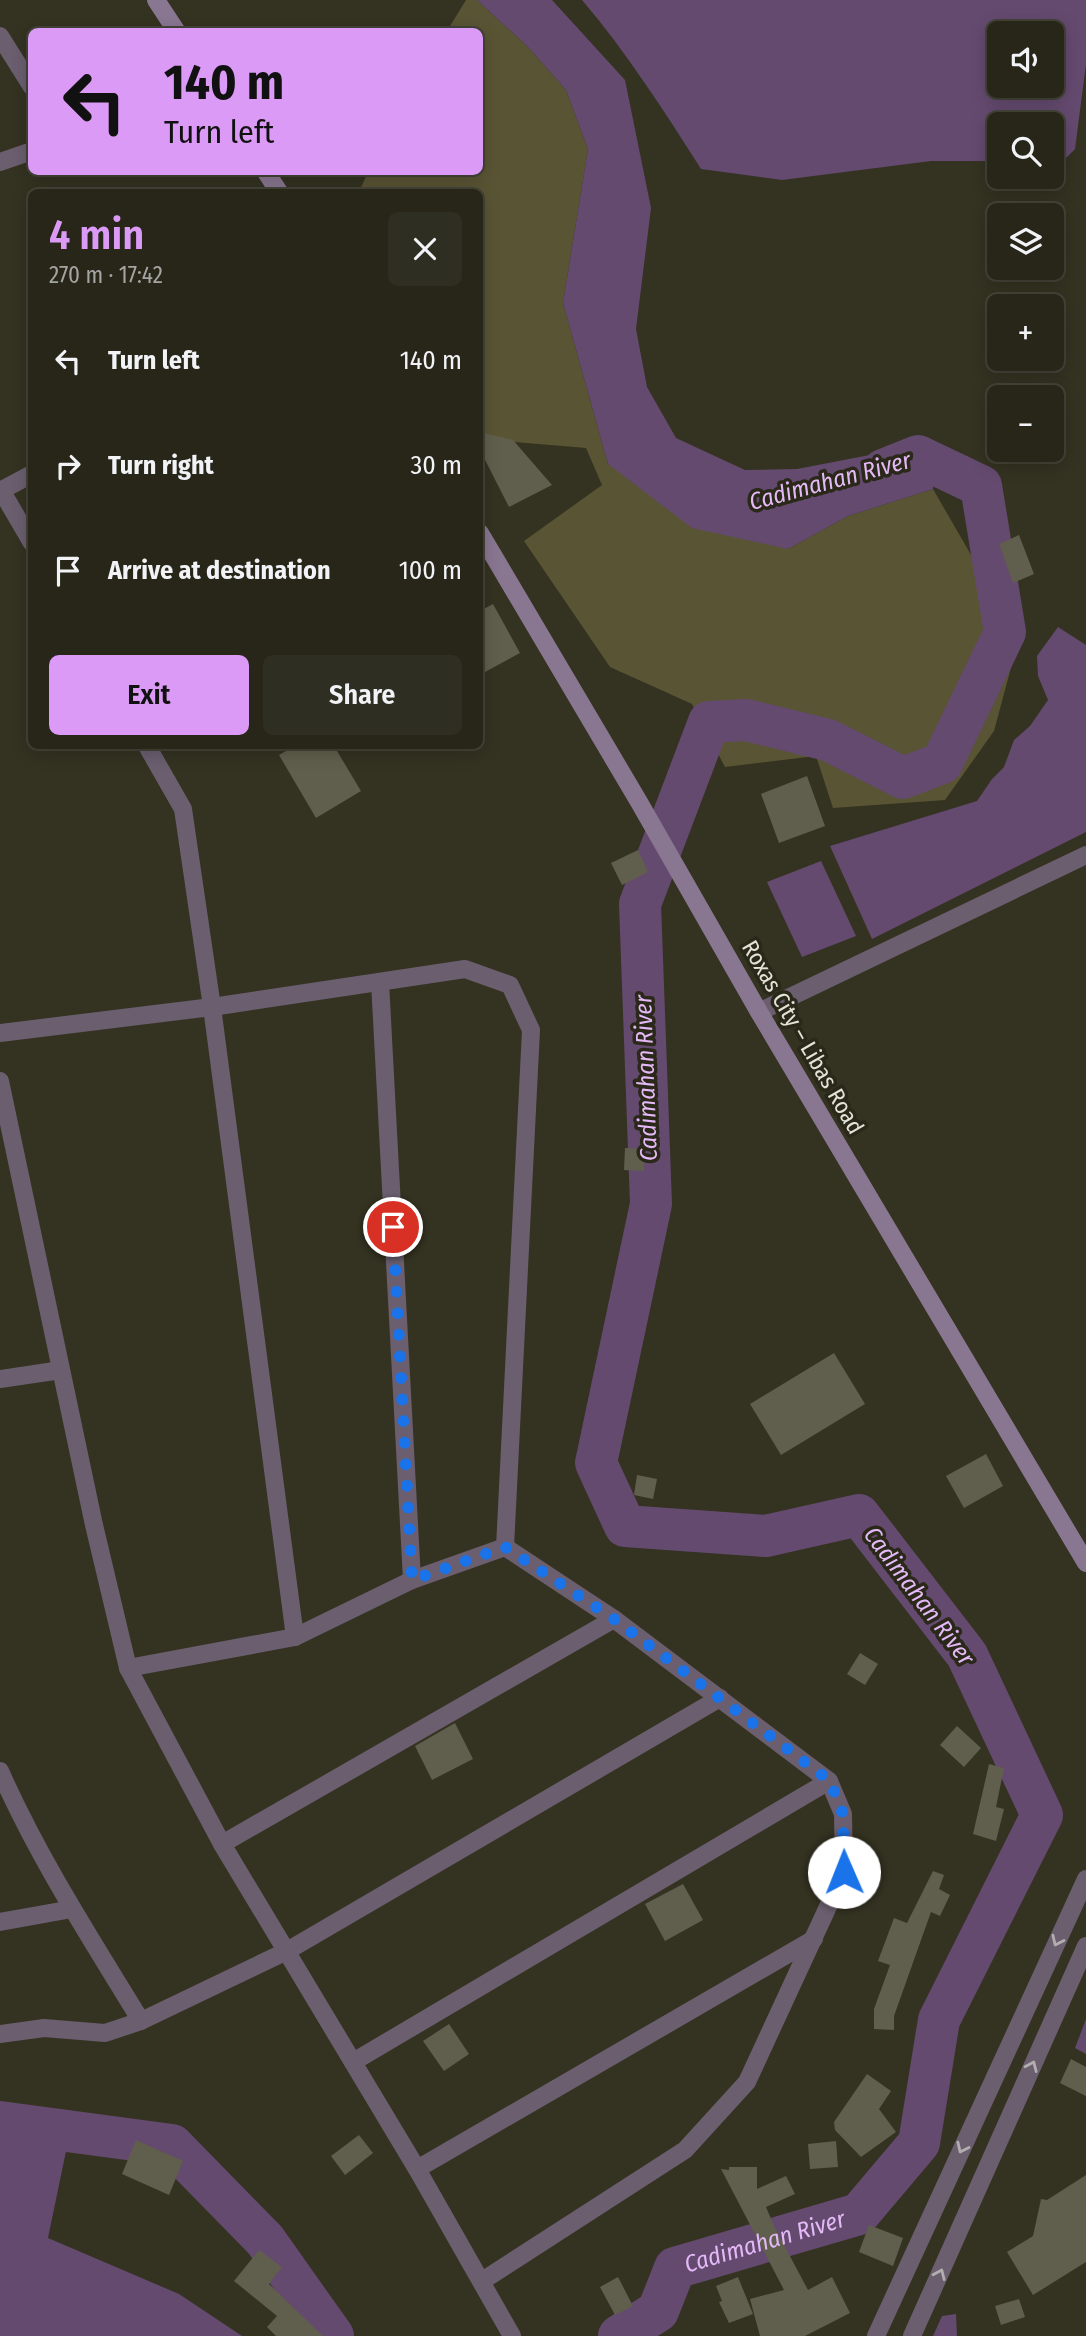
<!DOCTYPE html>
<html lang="en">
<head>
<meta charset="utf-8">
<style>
	body { margin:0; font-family:"Fira Sans Condensed",sans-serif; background:#2f2e22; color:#f1f3f6; height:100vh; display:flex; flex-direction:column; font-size:26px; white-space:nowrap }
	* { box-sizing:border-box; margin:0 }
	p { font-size:23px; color:#a4a5a2 }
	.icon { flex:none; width:38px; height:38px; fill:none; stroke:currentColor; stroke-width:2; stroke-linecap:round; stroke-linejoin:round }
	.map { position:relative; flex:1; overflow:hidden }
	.side { position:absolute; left:28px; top:189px; width:455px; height:560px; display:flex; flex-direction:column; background:#272619; border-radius:10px; box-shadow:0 4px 18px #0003,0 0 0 2px #434338 }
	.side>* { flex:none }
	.banner { position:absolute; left:28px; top:28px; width:455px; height:147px; border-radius:10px; box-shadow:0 4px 18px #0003,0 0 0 2px #434338; background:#da9af6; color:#111; overflow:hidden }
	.buttons { position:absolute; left:987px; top:21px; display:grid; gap:14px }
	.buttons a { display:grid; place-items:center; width:77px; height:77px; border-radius:10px; background:#272619; box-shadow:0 4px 18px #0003,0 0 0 2px #434338; font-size:35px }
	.pin { position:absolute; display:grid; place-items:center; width:60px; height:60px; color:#fff; margin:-30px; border:4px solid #fff; border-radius:50%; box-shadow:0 2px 7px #0007 }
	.me { position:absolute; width:77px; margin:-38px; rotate:359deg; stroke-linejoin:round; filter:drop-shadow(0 0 5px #0008) }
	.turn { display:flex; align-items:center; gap:24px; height:147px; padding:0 21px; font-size:32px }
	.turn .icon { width:91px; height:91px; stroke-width:2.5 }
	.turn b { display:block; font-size:49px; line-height:60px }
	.round { display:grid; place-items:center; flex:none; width:74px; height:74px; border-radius:10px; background:#2f2e22 }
	.overview { display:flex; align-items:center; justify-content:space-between; height:119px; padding:0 21px }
	h1 { font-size:42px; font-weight:600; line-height:52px; color:#da9af6 }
	.cta { display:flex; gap:14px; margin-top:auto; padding:14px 21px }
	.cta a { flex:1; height:80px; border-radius:10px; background:#da9af6; color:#111; font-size:28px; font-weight:600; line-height:80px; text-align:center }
	.cta a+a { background:#2f2e22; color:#f1f3f6 }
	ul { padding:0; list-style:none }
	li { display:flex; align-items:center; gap:21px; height:105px; padding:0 21px }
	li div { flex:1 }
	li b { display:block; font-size:26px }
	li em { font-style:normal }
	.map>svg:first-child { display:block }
	.green { fill:#595434 }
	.water { fill:#644a6f; fill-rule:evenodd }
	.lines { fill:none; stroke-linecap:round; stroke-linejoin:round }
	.river { stroke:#644a6f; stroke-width:42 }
	.building { fill:#605e4c }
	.minor { stroke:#6a5e6f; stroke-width:18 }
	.tertiary { stroke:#6a5e6f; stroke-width:18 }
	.secondary { stroke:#897691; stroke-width:18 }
	.oneway { stroke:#b3aeae }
	.route { stroke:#1a73e8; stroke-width:12; stroke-dasharray:0 21.6 }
	.labels { text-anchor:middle; stroke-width:7; stroke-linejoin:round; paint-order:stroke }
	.street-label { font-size:23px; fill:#e4e3d8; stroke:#2a2818 }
	.water-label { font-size:24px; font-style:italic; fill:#e4b9f7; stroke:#2a2818 }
</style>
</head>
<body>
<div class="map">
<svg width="1086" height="2336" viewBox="0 0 1086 2336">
	<rect width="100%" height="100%" fill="#343221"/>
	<!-- green -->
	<path class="green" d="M 466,0 L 477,0 L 529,48 L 566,90 L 588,149 L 563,303 L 608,464 L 788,549 L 848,516 L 933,489 L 1019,638 L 994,731 L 945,800 L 833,808 L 816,756 L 725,767 L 692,704 L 610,667 L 524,541 L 602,485 L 586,448 L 480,439 L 480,192 L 359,192 L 368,172 L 480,172 L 480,32 L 447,31 Z"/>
	<!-- water -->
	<g class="water">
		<path d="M 477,0 L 552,0 L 625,80 L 651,208 L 636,329 L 647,387 L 676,438 L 745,470 L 797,469 L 880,453 L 937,448 L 933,489 L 848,516 L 788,549 L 692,528 L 608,464 L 563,303 L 588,149 L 566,90 L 529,48 Z"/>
		<path d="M 582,0 L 1086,0 L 1086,64 L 1075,149 L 1061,163 L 1052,163 L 1052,124 L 999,124 L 999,161 L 931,161 L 782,180 L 701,169 C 664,111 627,53 582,0 ZM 1052,33 L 1052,86 L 999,86 L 999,33 Z"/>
		<path d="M 1058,627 L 1086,645 L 1086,832 L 872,939 L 830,846 L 977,801 L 992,779 L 1004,767 L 1014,740 L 1030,726 L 1048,700 L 1038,676 L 1037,656 Z"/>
		<path d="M 821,861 L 856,936 L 802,957 L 767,882 Z"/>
		<path d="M 1086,2019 L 1086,2054 L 1075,2048 Z"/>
		<path d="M 0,2122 L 71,2127 L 48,2238 L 179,2294 L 242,2336 L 0,2336 Z"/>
		<path d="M 956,2314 L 957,2336 L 933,2336 L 942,2316 Z"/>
	</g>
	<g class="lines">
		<!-- river -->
		<g class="river">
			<path d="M 0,2122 L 172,2145 L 265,2240 L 333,2336"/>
			<path id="s1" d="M 619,2336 L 658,2311 L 675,2268 L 859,2214 L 919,2143 L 939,2020 L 1042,1815 L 967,1655 L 859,1515 L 766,1536 L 625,1526 L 596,1463 L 651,1204 L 640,904 L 709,722 L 746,720 L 828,740 L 903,778 L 942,763 L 1005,632 L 981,486 L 918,456 L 883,470"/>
		</g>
	</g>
	<!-- building -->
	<g class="building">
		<path d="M 480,432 L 513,440 L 552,485 L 509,507 L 480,450 Z"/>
		<path d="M 1019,535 L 1034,574 L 1013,583 L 999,544 Z"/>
		<path d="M 493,604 L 520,653 L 485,672 L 480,661 L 480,611 Z"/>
		<path d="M 295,746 L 334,746 L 361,791 L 316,818 L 279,755 Z"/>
		<path d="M 807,776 L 825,826 L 779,843 L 761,794 Z"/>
		<path d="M 638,850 L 648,872 L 622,885 L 611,863 Z"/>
		<path d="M 625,1148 L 645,1149 L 644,1171 L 624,1170 Z"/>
		<path d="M 834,1353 L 865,1404 L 781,1455 L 750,1404 Z"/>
		<path d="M 986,1454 L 1003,1486 L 964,1508 L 946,1476 Z"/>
		<path d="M 637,1475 L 657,1479 L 653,1499 L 634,1495 Z"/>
		<path d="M 860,1653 L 878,1664 L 865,1685 L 847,1674 Z"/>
		<path d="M 455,1723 L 473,1759 L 432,1780 L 415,1746 Z"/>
		<path d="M 957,1726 L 981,1748 L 964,1767 L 940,1745 Z"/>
		<path d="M 989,1764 L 1004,1768 L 996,1807 L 1004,1809 L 996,1841 L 973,1834 Z"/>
		<path d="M 933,1871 L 944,1875 L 939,1889 L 950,1895 L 940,1916 L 931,1912 L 894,2016 L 894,2030 L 874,2029 L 874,2009 L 890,1965 L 878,1961 L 894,1918 L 907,1923 Z"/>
		<path d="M 683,1884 L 703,1920 L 665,1941 L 645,1904 Z"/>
		<path d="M 449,2024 L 469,2054 L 444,2071 L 423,2041 Z"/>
		<path d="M 1071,2059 L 1086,2067 L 1086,2096 L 1060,2083 Z"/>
		<path d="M 867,2074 L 891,2091 L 879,2109 L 896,2132 L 861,2157 L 835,2130 L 834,2122 Z"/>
		<path d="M 359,2135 L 373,2153 L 345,2175 L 331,2156 Z"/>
		<path d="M 136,2140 L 183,2161 L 169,2195 L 122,2174 Z"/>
		<path d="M 836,2141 L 838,2167 L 810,2169 L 808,2144 Z"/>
		<path d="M 729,2167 L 757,2167 L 757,2189 L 786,2176 L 795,2194 L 766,2207 L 775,2228 L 808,2290 L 832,2277 L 850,2313 L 805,2336 L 760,2336 L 750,2299 L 784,2290 L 721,2169 L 729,2170 Z"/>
		<path d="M 1086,2175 L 1086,2262 L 1033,2295 L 1007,2252 L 1033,2236 L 1041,2199 L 1047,2200 Z"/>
		<path d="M 869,2225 L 903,2238 L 893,2266 L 859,2252 Z"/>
		<path d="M 259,2250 L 282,2267 L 269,2284 L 323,2336 L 276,2336 L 267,2327 L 277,2316 L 234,2281 Z"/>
		<path d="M 618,2277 L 633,2306 L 615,2315 L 600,2287 Z"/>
		<path d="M 738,2277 L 753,2314 L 729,2323 L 719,2302 L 722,2301 L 716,2286 Z"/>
		<path d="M 1019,2299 L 1025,2317 L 1001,2325 L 995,2306 Z"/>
	</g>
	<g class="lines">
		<!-- minor -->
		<g class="minor">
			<path d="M 0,36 L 32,87"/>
			<path d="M 0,162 L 32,151"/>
			<path d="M 1,490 L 32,543"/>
			<path d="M 0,491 L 32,474"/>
			<path d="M 147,746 L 183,809 L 212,1007 L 295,1637"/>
			<path d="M 380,982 L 412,1580"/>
			<path d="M 759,1012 L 1086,855"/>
			<path d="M 0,1033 L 212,1007 L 465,969 L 510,985 L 531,1030 L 505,1547"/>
			<path d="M 0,1081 L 94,1525 L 128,1668 L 222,1844 L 417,2169 L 512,2336"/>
			<path d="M 0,1379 L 61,1370"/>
			<path d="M 128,1668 L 295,1637 L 412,1580 L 505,1547 L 614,1619 L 829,1781 L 843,1814 L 844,1872 L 747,2082 L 685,2150 L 482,2281"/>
			<path d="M 0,1771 C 39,1859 91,1939 141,2021"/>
			<path d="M 222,1844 L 614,1619"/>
			<path d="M 0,1922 L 72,1909"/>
			<path d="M 0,2034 L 44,2028 L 105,2033 L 141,2021 L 287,1951 L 720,1698"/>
			<path d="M 353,2062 L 829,1781"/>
			<path d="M 417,2169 L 814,1939"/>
		</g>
		<!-- tertiary -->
		<g class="tertiary">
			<path d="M 876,2336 L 1086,1879"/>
			<path d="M 912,2336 L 1086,1946"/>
		</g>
		<!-- secondary -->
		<g class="secondary">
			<path d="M 156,0 L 177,32"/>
			<path d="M 266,172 L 279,192"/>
			<path d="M 480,533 L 639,802 L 759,1012 L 1086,1563"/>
		</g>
	</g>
	<!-- one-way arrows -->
	<defs><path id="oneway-chevron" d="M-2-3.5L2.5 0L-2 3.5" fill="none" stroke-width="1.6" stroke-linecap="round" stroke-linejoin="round" transform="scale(1.75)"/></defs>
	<g class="oneway">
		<use href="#oneway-chevron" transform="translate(1057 1941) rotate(115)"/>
		<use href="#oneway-chevron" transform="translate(1032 2066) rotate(-66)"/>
		<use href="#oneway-chevron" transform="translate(962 2148) rotate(115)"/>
		<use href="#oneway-chevron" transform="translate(940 2274) rotate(-66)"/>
	</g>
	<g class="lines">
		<!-- route -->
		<path class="route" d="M 393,1227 L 412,1580 L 505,1547 L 614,1619 L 830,1781 L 843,1814 L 844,1872"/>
	</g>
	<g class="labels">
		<!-- street labels -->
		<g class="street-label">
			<text transform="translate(803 1037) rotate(60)" y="8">Roxas City – Libas Road</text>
		</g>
		<!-- water labels -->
		<g class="water-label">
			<text transform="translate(830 481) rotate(-15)" y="8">Cadimahan River</text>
			<text transform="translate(646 1078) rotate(-92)" y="8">Cadimahan River</text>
			<text transform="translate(919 1596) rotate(53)" y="8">Cadimahan River</text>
			<text dy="8" stroke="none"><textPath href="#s1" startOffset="186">Cadimahan River</textPath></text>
		</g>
	</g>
</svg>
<div class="buttons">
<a><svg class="icon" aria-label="sound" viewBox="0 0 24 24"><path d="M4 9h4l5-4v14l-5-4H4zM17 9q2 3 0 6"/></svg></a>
<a><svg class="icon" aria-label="search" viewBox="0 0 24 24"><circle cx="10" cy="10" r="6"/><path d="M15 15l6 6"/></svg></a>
<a><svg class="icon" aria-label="layers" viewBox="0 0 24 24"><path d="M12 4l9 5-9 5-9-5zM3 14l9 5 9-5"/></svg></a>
<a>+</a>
<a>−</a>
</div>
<div class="pin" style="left:393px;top:1227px;background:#d93025"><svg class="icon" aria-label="arrive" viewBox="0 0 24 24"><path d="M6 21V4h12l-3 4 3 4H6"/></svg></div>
<svg class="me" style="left:844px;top:1872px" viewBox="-20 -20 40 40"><circle r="19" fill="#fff"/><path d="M0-13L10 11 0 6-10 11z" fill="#1a73e8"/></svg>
<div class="banner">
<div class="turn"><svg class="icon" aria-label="left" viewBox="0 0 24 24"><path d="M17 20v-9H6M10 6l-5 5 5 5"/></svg><div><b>140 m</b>Turn left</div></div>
</div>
<section class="side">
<div class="overview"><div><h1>4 min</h1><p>270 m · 17:42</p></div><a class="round"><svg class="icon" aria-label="close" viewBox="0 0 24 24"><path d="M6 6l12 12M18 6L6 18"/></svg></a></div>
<ul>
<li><svg class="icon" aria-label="left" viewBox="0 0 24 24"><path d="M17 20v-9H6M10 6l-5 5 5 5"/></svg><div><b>Turn left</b></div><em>140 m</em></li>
<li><svg class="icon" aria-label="right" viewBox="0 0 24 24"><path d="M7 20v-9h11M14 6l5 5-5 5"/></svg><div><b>Turn right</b></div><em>30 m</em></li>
<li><svg class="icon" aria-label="arrive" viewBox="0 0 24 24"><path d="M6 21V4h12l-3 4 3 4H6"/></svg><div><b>Arrive at destination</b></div><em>100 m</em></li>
</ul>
<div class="cta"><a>Exit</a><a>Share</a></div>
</section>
</div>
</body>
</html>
